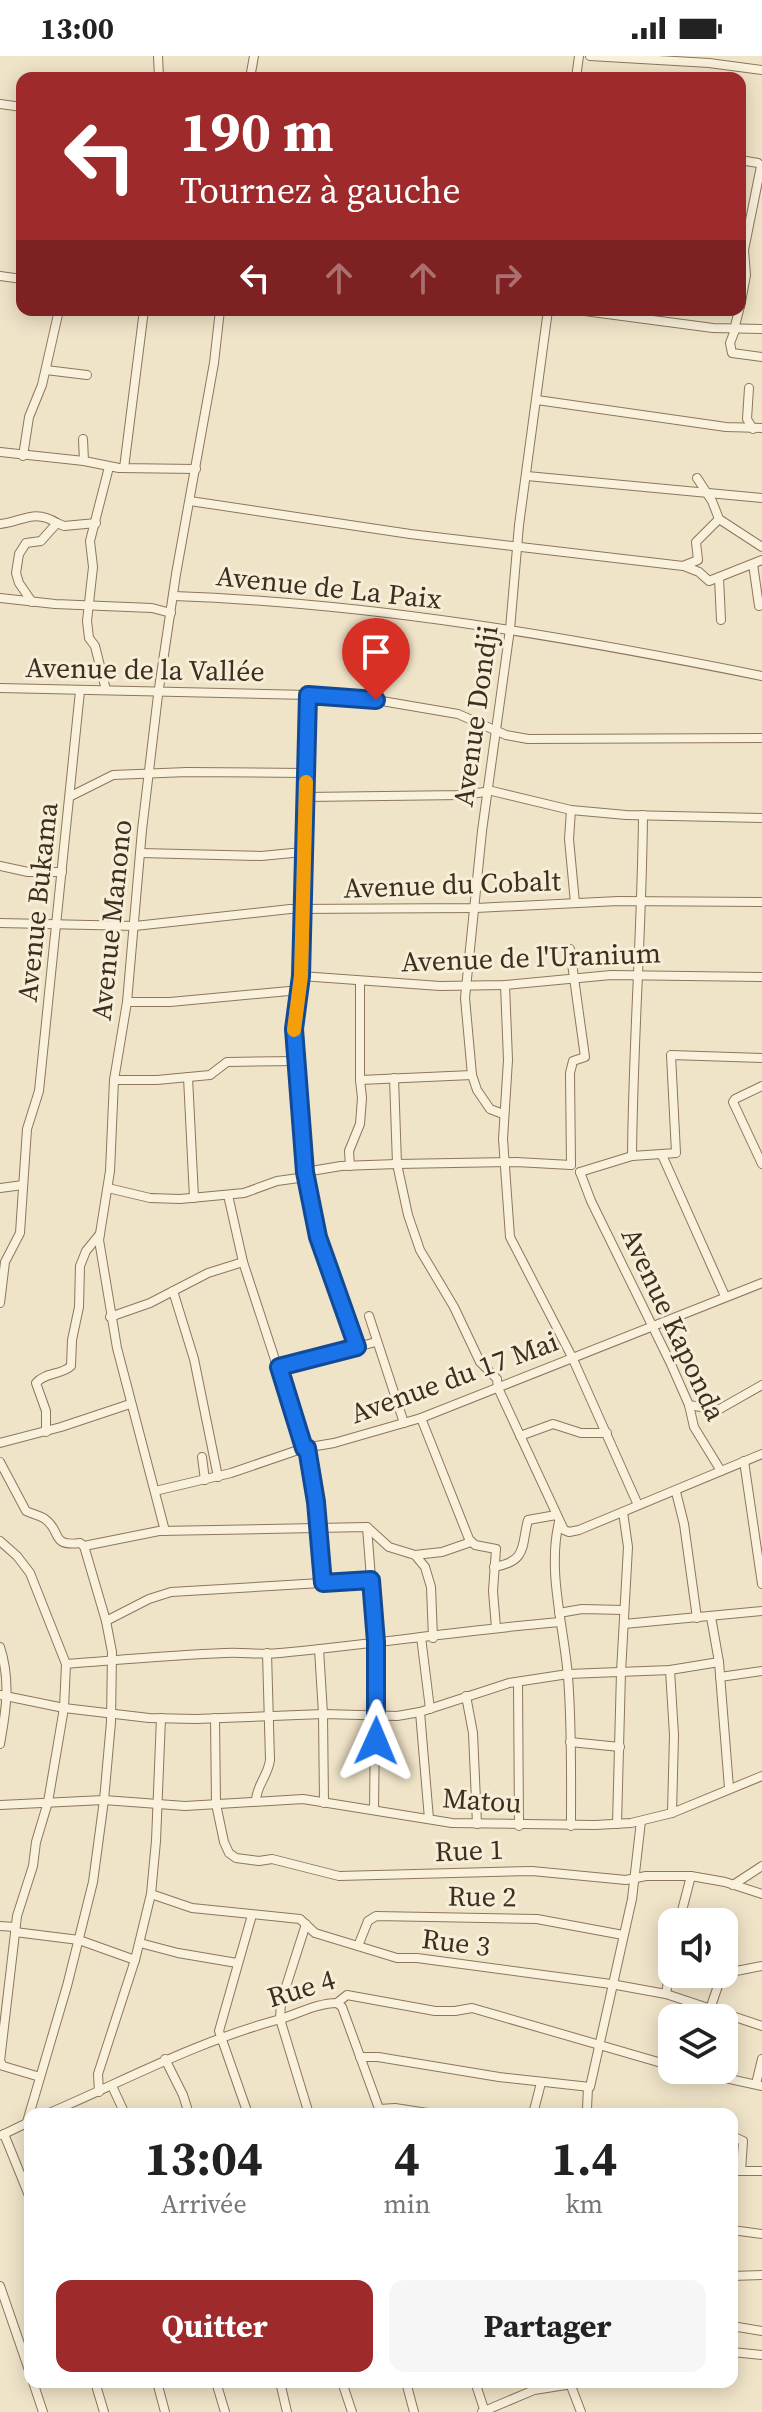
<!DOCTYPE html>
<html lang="fr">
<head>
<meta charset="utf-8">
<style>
	body { margin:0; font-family:"Source Serif 4",serif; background:#f6f6f6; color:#222; height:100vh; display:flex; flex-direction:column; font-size:30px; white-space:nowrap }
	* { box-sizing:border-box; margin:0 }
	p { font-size:26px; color:#767676 }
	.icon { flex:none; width:44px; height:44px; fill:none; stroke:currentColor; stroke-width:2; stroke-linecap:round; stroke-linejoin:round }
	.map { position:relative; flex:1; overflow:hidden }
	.panel { position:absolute; left:24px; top:2052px; width:714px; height:280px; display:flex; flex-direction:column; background:#fff; border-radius:16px; box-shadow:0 4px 20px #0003 }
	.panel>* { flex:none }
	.top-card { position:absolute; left:16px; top:16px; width:730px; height:244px; border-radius:16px; box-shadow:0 4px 20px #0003; background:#9e2a2b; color:#fff; overflow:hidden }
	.buttons { position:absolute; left:658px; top:1852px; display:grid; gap:16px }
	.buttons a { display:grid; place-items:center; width:80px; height:80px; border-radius:16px; background:#fff; box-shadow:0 4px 20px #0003; font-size:40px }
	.pin { position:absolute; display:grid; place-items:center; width:68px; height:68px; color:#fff; margin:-82px -34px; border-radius:50% 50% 50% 0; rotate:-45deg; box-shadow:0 0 8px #0007 }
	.pin .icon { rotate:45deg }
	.me { position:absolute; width:88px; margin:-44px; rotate:1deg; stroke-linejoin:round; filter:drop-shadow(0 0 6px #0008) }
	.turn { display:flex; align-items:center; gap:28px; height:168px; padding:0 32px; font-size:36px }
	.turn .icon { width:104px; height:104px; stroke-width:2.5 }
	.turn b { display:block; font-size:56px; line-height:68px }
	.lanes { display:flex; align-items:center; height:76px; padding:0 32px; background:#0003; justify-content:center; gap:40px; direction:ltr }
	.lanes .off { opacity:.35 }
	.eta { display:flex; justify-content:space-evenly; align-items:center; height:136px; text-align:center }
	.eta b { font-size:48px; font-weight:700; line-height:56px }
	.primary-button { display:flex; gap:16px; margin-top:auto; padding:16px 32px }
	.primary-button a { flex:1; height:92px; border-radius:16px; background:#9e2a2b; color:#fff; font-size:32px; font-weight:700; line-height:92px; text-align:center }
	.primary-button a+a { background:#f6f6f6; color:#222 }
	.status { display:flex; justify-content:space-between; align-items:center; height:56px; padding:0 40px; background:#fff; direction:ltr }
	.status svg { height:22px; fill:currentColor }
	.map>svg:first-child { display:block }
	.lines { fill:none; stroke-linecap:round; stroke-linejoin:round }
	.minor-casing { stroke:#8d765c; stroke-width:10 }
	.minor { stroke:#faf1dc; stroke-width:8 }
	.route-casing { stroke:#114b97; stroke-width:20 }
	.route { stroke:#1a73e8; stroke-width:14 }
	.slow { stroke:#f59e0b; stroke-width:14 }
	.labels { text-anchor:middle; stroke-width:6; stroke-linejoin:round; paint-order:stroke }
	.street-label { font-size:28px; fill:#3d2e20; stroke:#f7eed8 }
</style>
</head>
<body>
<div class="status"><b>13:00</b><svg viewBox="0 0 49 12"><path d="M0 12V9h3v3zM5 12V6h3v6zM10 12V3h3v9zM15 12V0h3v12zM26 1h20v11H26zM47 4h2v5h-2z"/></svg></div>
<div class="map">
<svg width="762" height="2356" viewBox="0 0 762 2356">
	<rect width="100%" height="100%" fill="#f0e4c8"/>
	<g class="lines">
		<!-- minor casing -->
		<g class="minor-casing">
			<g id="minor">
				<path d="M 158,0 L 159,22"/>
				<path d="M 590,0 L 709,7 L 762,14"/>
				<path d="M 250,22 L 254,0"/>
				<path d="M 576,22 L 579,0"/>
				<path d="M 0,48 L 22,51"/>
				<path d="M 740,104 L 758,107 L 761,110 L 744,194 L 746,219 L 740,251"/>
				<path d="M 0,220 L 22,223"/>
				<path d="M 577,254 L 713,272 L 762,273"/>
				<path d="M 734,274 L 739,254"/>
				<path d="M 735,274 L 730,287 L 732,297 L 762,301"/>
				<path d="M 46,314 L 87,319"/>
				<path d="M 749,332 L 747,363 L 753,373"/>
				<path d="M 537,344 L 726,371 L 762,372"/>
				<path d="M 83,383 L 84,405"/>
				<path d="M 0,396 L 84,405 L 119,412 L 196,413"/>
				<path d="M 23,400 L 29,361 L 42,329 L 59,254"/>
				<path d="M 124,412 L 144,254"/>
				<path d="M 527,420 L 762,442"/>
				<path d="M 697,422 L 712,445 L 719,463 L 762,491"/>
				<path d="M 190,445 L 410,478 L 683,510 L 698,504 L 696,486 L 719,463"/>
				<path d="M 0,468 C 22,466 34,452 57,467"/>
				<path d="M 753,508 L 759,550"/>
				<path d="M 684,510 L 699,516 L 709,525 L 762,504"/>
				<path d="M 719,522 L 721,564"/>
				<path d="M 174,540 C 372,547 568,581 762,620"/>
				<path d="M 0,542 L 55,548 L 152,552 L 171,557"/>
				<path d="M 32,546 L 19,527 L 16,517 L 19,498 L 26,487 L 41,485 L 57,467 L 64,470 L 96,467"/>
				<path d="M 0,632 L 308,639 L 376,644 L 458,658 L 506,679 L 528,683 L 762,682"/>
				<path d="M 106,634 L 95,590 L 89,582 L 87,565 L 93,511 L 90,485 L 109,411"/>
				<path d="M 308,639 L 301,920 L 294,973 L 305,1116 L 318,1181 L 357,1291"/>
				<path d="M 71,740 L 113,719 L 187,716 L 306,717"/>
				<path d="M 305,741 L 463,739 L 492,735 L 571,754 L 626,759 L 762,762"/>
				<path d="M 571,754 L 569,783 L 575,847"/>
				<path d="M 140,797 L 261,800 L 303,796"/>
				<path d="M 0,810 L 28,816 L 62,816"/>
				<path d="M 0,867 L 135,870 L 290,853 L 476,852 L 618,845 L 762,846"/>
				<path d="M 570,893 L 585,1001 L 573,1005 L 570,1017 L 571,1109"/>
				<path d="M 301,920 L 440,930 L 505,929 L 611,919 L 762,921"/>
				<path d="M 505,929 L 508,1004 L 503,1083 L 510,1181 L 572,1301 L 638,1449"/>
				<path d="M 127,946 L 170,946 L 300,934"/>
				<path d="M 188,1021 L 194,1142"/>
				<path d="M 394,1022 L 397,1108 L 408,1159 L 420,1194 L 454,1251 L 480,1306 L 497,1323 L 498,1332 L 564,1474 L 569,1476 L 579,1474 L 762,1398"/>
				<path d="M 114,1024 L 157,1024 L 210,1019 L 227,1006 L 298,1005"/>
				<path d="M 360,1024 L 472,1019"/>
				<path d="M 762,1030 L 735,1043 L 733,1046 L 762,1108"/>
				<path d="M 503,1058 L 490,1053 L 477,1034 L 472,1019 L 465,942 L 482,775 L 510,573 L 519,469 L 548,254"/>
				<path d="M 662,1099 L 725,1240"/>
				<path d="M 632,1100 C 633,986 642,873 643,759"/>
				<path d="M 350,1110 L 349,1095 L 360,1068 L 362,1042 L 360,1024 L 360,926"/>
				<path d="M 305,1116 L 341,1110 L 397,1108 L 516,1106 L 571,1109"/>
				<path d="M 580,1116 L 591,1145 L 670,1306 L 689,1349 L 694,1371 L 721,1415"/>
				<path d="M 580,1116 L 632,1100 L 676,1097 L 671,999 L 762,1002"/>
				<path d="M 0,1132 L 23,1129"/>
				<path d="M 108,1132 L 150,1142 L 180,1143 L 244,1137 L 277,1125 L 306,1121"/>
				<path d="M 228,1139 L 243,1206 L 304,1392"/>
				<path d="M 173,1235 L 194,1303 L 218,1421"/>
				<path d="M 0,1247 L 5,1206 L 20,1177 L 27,1073 L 39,1035 L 80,635"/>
				<path d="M 369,1260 L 404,1367"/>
				<path d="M 110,1261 L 150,1247 L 208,1217 L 243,1206"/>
				<path d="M 279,1311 L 376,1286"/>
				<path d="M 689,1349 L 718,1354 L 762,1329"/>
				<path d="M 421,1362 L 469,1483 L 475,1489 L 496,1493 L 493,1535 L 496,1572"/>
				<path d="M 46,1376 L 46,1355 L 36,1327 C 45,1316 62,1319 71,1310 L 72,1284 L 79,1251 L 80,1210 L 86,1195 L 100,1178"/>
				<path d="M 520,1380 L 553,1368 L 581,1377 L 607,1377"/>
				<path d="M 0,1387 L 61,1371 L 130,1348"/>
				<path d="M 307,1392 L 323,1527"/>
				<path d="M 202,1401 L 205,1424"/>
				<path d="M 744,1405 L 762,1528"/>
				<path d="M 0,1406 L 26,1455 C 32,1458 39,1459 45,1463 C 62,1475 50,1491 80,1487 L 84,1490 L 159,1475 L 367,1471 L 389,1491 L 415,1499 L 425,1511 L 431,1531 L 433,1582"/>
				<path d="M 155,1435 L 231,1417 L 304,1392 L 334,1387 L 421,1362 L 762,1227"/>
				<path d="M 676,1436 L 684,1468 L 697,1562"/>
				<path d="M 559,1466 C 547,1516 564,1570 568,1621 C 572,1670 571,1720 571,1770"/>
				<path d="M 367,1471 L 376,1586 L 374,1754"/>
				<path d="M 165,1475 L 117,1292 L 99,1184 L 110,1115 L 114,1024 L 127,946 L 142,774 L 158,639 L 176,518 L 214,307 L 220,254"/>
				<path d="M 0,1485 L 17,1500 L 30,1517 L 66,1608 L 64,1652 L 48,1746 L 36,1786 L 33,1810 L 17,1860 L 0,2005 L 3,2010 L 40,2021"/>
				<path d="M 415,1499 L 442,1496 L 471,1486"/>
				<path d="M 494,1511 C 528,1505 521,1490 528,1464 L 556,1459"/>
				<path d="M 559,1557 L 582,1553 L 624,1554"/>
				<path d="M 711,1561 L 719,1606 L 729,1732"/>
				<path d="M 106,1565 L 149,1543 L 171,1536 L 371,1524"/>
				<path d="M 624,1568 L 762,1555"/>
				<path d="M 421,1581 L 430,1653"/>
				<path d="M 0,1591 C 11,1625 6,1655 0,1688"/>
				<path d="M 319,1593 L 323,1658 L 324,1747"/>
				<path d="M 66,1608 C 119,1604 172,1599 225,1597 C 243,1596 262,1599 280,1597 C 374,1588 466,1574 560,1566"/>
				<path d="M 670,1614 L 674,1679 L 672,1757"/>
				<path d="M 720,1621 L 762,1615"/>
				<path d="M 518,1626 L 519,1770"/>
				<path d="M 0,1639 L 64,1652 L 149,1662 L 196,1663 L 323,1658 L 397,1660 L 420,1656 L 509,1627 L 568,1618 L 670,1614 L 719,1606"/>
				<path d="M 466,1640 L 473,1677 L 477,1768"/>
				<path d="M 420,1656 L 429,1763"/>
				<path d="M 215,1662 L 216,1748 L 224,1786 L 229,1797 L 236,1802 L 259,1805 L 272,1803 L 339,1820 L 532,1815 L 626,1824 L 646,1820 L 691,1820 L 725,1826 L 762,1838"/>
				<path d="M 570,1686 L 620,1691"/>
				<path d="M 256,1745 C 256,1730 268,1720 270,1704 L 267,1597"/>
				<path d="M 0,1749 L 104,1744 L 185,1750 L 303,1743 L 452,1767 L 595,1769 L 631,1767 L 672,1757 L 762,1720"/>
				<path d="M 617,1768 L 621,1616 L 628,1491 L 623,1456"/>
				<path d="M 733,1829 L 762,1810"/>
				<path d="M 151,1838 L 192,1852 L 300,1863 L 315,1877 L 397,1902 L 417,1902 L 611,1928 L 666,1938 L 762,1970"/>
				<path d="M 679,1866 L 691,1820"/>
				<path d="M 306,1868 L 281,1946 L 280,1963 L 309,2058"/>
				<path d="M 0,1870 L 15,1871"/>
				<path d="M 15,1876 L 79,1884 L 135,1904"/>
				<path d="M 140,1887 L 178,1897 L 237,1907"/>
				<path d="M 358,1890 L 368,1865 L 376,1860 L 537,1863 L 623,1879"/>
				<path d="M 666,1938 L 672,1898"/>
				<path d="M 337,1947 L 342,1951 L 381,2058"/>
				<path d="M 710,1953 L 721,1921 L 726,1917 L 762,1910"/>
				<path d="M 360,2001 L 378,2001 L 499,2021 L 590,2031 L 632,1843 L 641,1765"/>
				<path d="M 165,2003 L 183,2039 L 189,2058"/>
				<path d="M 689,2014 L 762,2030"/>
				<path d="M 756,2028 L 762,2003"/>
				<path d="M 112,2030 L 125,2058"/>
				<path d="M 588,2031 L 587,2053 L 590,2058"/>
				<path d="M 99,2036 L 98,2018 L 135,1904 L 151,1838 L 156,1785 L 161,1662"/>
				<path d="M 379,2053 L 395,2052 L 434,2058"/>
				<path d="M 47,2058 C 124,2025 196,1986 277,1964 C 296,1959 316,1947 337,1947 L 347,1939 L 435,1955 L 455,1955 L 472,1952 L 672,2010"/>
				<path d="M 248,2058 L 219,1975 L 252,1859"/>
				<path d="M 533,2058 L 541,2027"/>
				<path d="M 27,2066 L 67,1930 L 93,1826 L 104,1744 L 111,1666 L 112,1596 L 106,1565 L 84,1490"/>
				<path d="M 4,2078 L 30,2142"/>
				<path d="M 2,2079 L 29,2066"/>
				<path d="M 732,2080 L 743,2085 L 741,2115"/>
				<path d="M 732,2115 L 762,2115"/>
				<path d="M 732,2174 L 762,2178"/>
				<path d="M 732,2220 L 762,2219"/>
				<path d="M 0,2230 L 30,2317"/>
				<path d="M 732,2270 L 762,2275"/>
				<path d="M 732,2296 L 762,2299"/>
				<path d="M 33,2326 L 43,2356"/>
				<path d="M 95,2326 L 104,2356"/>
				<path d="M 157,2326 L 165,2356"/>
				<path d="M 216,2326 L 225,2356"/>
				<path d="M 280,2326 L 287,2356"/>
				<path d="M 342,2326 L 352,2356"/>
				<path d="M 406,2326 L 414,2356"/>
				<path d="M 475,2326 L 485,2356"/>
				<path d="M 571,2330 L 581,2356"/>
				<path d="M 482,2356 L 534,2334 L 585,2326"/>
			</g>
		</g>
		<!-- minor -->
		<use href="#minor" class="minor"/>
	</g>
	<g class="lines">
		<!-- route casing -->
		<g class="route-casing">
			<path id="route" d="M 376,644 L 308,639 L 301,920 L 294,973 L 305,1116 L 318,1181 L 357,1291 L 279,1311 L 304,1392 L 307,1392 L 316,1446 L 323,1527 L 371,1524 L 376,1586 L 376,1685"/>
		</g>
		<!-- route -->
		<use href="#route" class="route"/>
		<!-- slow -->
		<path class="slow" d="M 294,974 L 301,920 L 306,726"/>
	</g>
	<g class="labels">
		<!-- street labels -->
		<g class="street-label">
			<text transform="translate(329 531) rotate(6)" y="10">Avenue de La Paix</text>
			<text transform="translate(145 613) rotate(1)" y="10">Avenue de la Vallée</text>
			<text transform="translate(475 660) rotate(-82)" y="10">Avenue Dondji</text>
			<text transform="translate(452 828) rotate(-2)" y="10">Avenue du Cobalt</text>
			<text transform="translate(37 846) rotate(-84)" y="10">Avenue Bukama</text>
			<text transform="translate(111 864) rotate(-84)" y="10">Avenue Manono</text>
			<text transform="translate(531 901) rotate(-2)" y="10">Avenue de l'Uranium</text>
			<text transform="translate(674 1268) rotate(65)" y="10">Avenue Kaponda</text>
			<text transform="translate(454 1321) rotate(-20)" y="10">Avenue du 17 Mai</text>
			<text transform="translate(482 1744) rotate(4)" y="10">Matou</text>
			<text transform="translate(469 1794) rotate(-2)" y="10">Rue 1</text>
			<text transform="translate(482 1840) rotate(1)" y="10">Rue 2</text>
			<text transform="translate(456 1886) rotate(7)" y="10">Rue 3</text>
			<text transform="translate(301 1932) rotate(-17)" y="10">Rue 4</text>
		</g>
	</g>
</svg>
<div class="buttons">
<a><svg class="icon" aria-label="sound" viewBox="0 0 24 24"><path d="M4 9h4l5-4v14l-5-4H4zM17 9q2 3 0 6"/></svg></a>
<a><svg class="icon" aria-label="layers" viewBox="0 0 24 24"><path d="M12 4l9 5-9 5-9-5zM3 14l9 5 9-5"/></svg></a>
</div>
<div class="pin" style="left:376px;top:644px;background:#d93025"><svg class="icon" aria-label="arrive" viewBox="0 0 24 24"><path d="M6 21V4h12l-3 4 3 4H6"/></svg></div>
<svg class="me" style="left:376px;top:1685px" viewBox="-20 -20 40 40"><path d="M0-17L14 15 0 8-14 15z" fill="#1a73e8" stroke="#fff" stroke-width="4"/></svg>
<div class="top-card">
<div class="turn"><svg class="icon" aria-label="left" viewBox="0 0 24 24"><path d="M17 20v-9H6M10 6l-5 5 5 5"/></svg><div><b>190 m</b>Tournez à gauche</div></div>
<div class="lanes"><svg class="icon" aria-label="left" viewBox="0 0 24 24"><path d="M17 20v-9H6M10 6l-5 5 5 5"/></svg><svg class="icon off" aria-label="ahead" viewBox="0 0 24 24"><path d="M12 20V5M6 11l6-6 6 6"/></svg><svg class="icon off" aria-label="ahead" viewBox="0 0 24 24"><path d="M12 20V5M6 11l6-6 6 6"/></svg><svg class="icon off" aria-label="right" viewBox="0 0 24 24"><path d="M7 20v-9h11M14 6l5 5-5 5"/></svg></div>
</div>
<section class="panel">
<div class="eta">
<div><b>13:04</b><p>Arrivée</p></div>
<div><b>4</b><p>min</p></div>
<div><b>1.4</b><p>km</p></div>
</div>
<div class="primary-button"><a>Quitter</a><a>Partager</a></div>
</section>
</div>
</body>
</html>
